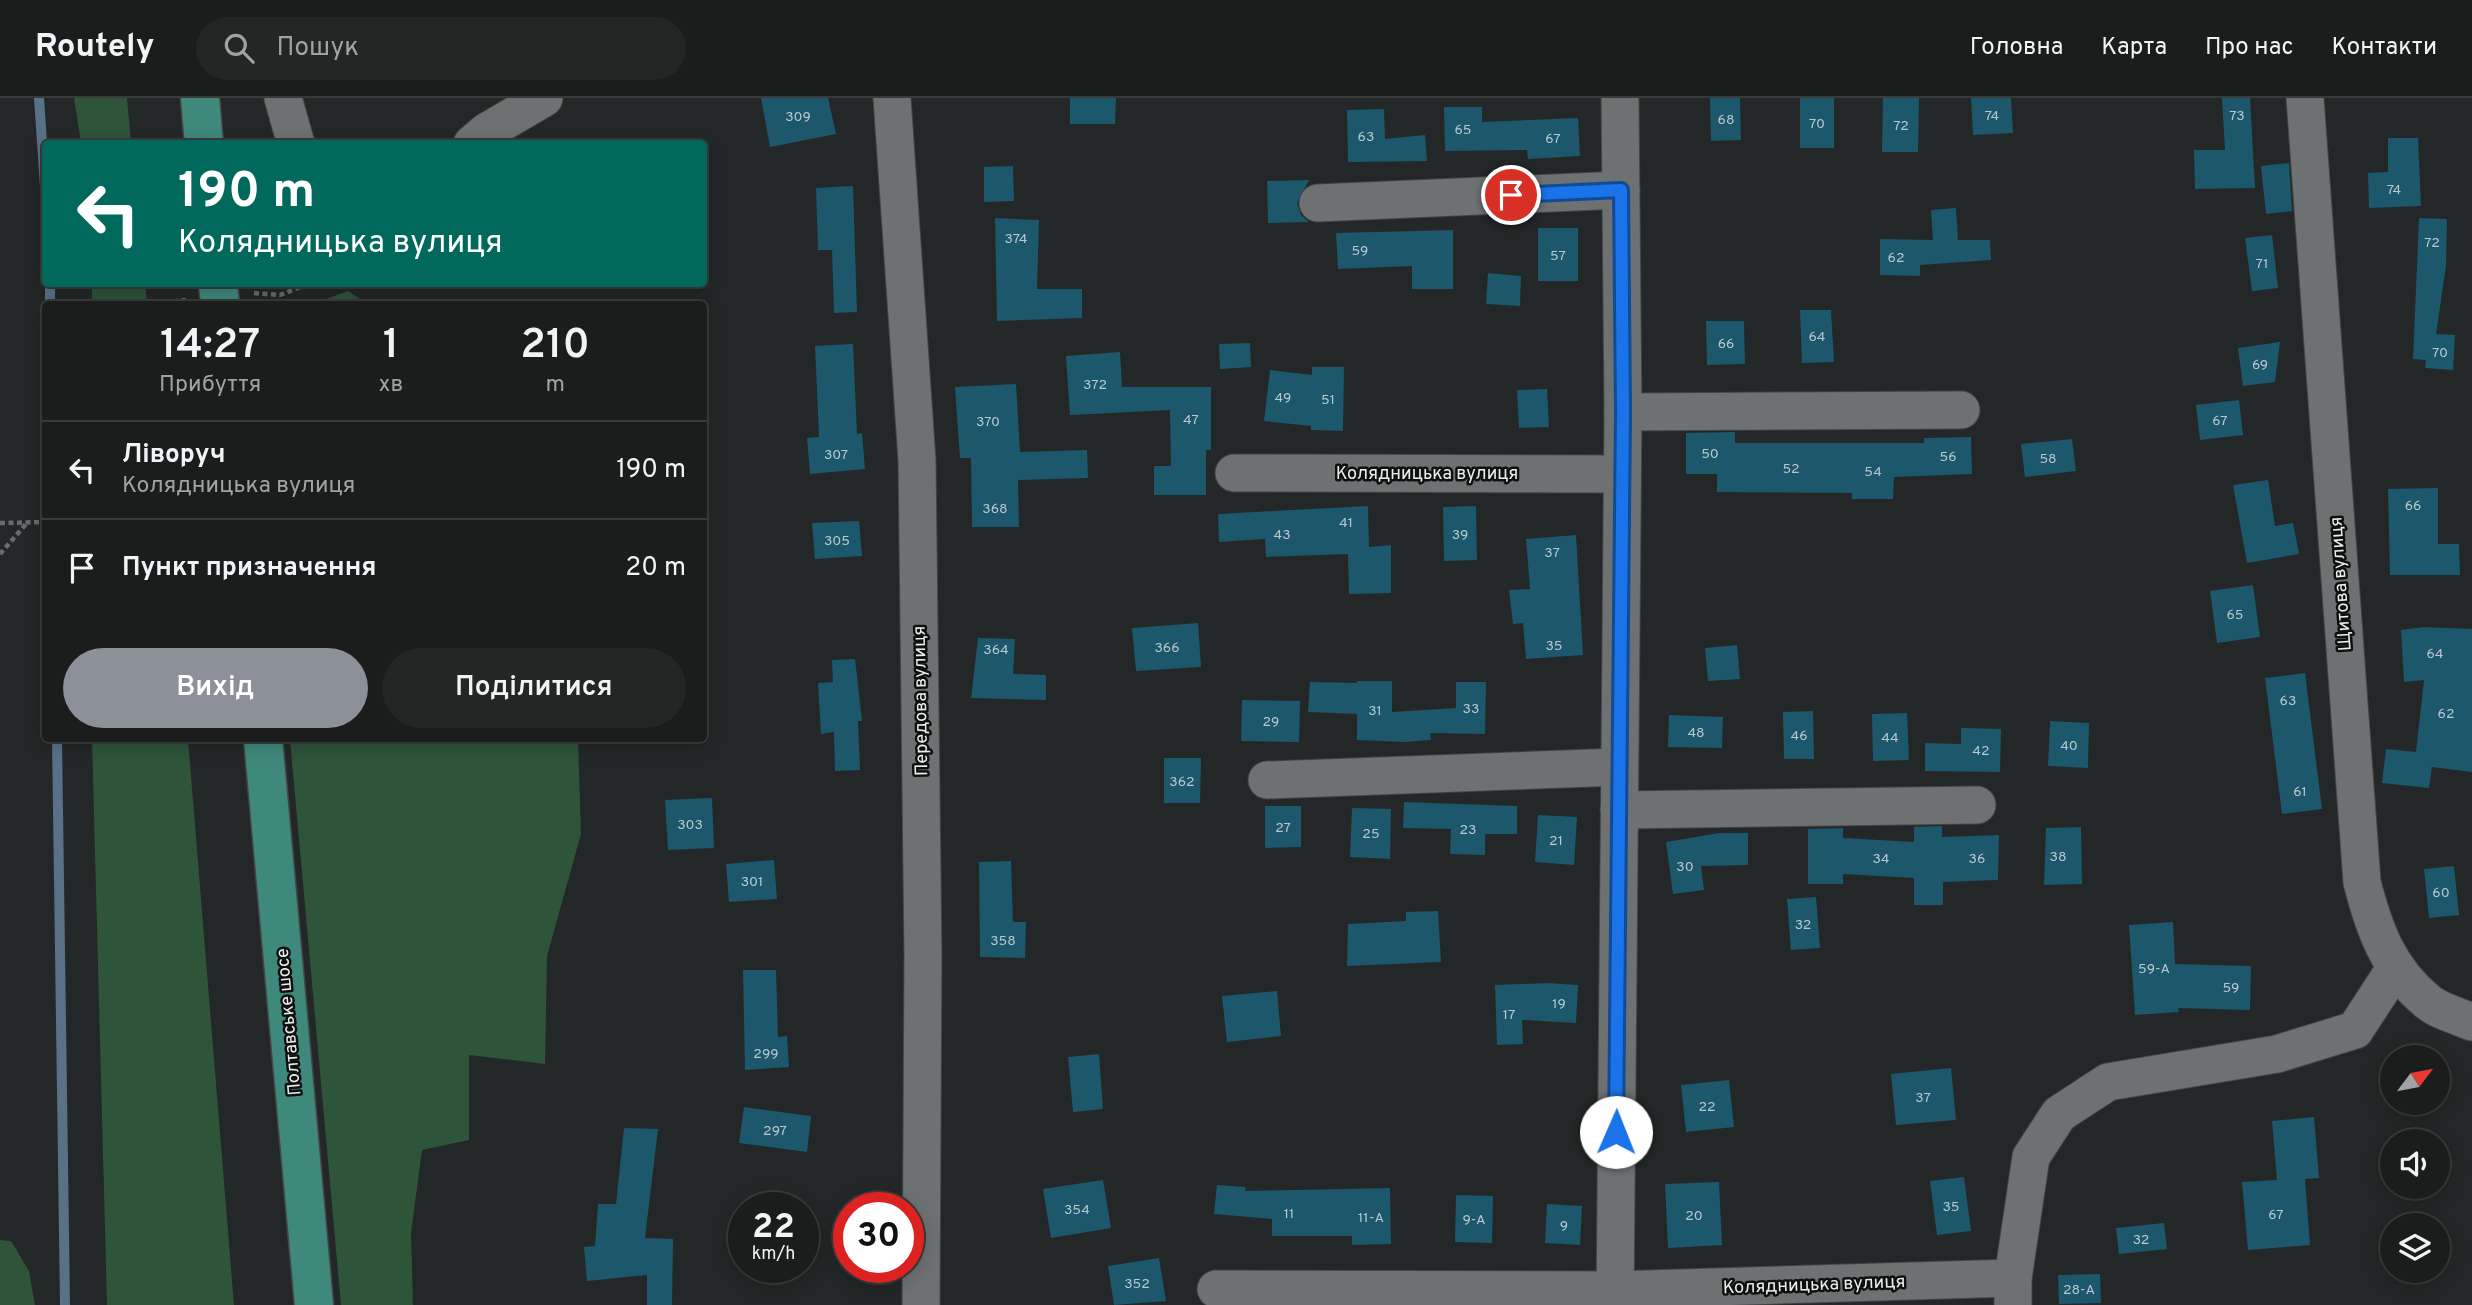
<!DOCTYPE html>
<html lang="uk">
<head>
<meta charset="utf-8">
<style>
	body { margin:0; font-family:Overpass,sans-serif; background:#242626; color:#f1f3f6; height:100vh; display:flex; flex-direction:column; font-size:26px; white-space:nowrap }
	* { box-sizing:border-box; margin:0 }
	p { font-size:23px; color:#a0a2a4 }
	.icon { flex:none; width:38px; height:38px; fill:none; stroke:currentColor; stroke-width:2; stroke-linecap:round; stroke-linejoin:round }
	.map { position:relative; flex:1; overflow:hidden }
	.sheet { position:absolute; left:42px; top:203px; width:665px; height:441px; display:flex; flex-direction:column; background:#1b1d1d; border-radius:7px; box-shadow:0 4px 18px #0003,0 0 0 2px #393b3b }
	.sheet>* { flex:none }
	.hud { position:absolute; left:42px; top:42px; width:665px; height:147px; border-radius:7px; box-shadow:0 4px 18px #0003,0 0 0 2px #393b3b; background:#00695c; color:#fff; overflow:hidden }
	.needle { width:46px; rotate:58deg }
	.tools { position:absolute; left:2380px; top:947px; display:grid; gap:14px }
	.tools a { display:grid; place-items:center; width:70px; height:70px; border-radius:50%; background:#1b1d1d; box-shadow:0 4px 18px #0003,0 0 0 2px #393b3b; font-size:35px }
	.speed { position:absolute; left:728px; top:1094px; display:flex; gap:14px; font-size:35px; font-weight:700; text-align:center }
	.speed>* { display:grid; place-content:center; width:91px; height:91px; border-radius:50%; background:#1b1d1d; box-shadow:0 4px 18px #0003,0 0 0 2px #393b3b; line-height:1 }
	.speed small { font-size:18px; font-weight:400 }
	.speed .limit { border:10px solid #d22; background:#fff; color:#111 }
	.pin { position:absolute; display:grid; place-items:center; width:60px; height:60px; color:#fff; margin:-30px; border:4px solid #fff; border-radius:50%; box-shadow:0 2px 7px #0007 }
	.me { position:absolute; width:77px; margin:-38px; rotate:1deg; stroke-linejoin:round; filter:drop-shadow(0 0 5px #0008) }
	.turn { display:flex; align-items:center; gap:24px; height:147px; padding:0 21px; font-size:32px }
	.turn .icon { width:91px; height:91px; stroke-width:2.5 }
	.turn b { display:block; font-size:49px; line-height:60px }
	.eta { display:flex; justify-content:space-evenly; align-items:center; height:119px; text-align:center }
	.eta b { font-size:42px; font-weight:600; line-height:49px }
	.button { display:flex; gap:14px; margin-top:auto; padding:14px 21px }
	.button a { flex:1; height:80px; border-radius:42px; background:#8c9099; color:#fff; font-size:28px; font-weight:600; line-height:80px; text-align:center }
	.button a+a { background:#242626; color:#f1f3f6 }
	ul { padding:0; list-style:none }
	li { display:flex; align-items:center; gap:21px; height:98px; padding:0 21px; border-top:2px solid #393b3b }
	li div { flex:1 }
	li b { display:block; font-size:26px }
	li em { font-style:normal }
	header { display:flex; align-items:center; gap:42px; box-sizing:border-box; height:98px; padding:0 35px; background:#1b1d1d; border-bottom:2px solid #393b3b }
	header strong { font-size:33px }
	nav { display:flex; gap:38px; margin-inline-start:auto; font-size:24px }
	.search { width:490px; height:63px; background:#242626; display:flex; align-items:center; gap:18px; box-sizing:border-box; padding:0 24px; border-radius:38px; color:#a0a2a4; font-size:26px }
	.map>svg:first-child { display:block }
	.green { fill:#2e543a }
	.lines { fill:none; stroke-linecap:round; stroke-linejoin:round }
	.stream { stroke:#597187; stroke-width:10 }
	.building { fill:#1c576c }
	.minor-casing { stroke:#434545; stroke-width:39 }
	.major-casing { stroke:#434545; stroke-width:41 }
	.path { stroke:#696c6c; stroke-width:4.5; stroke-dasharray:5 3.5; stroke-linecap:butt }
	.minor { stroke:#6e7172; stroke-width:37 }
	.major { stroke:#3f887c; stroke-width:38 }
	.route-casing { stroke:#114b97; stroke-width:18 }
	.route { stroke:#1a73e8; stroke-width:12 }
	.labels { text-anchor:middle; stroke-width:5; stroke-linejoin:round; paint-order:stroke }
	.number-label { font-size:14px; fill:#b8c8ce }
	.street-label { font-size:18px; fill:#eceeee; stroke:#0e1010 }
</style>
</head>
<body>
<header>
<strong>Routely</strong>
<div class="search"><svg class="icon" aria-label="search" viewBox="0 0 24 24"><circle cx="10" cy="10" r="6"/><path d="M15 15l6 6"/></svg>Пошук</div>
<nav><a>Головна</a><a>Карта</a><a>Про нас</a><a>Контакти</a></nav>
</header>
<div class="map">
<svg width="2472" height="1207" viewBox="0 0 2472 1207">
	<rect width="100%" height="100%" fill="#242727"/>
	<!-- green -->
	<g class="green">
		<path d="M 74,0 L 127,0 L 131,45 L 81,45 Z"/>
		<path d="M 92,186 L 145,186 L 147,206 L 92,206 Z"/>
		<path d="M 348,193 L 367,206 L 313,206 Z"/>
		<path d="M 92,641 L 188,641 L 234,1207 L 107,1207 Z"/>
		<path d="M 290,641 L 578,641 L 581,736 L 547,858 L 545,966 L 469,957 L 469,1042 L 422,1052 L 411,1135 L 413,1207 L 341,1207 Z"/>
		<path d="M 0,1142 L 11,1143 L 29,1173 L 35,1207 L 0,1207 Z"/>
	</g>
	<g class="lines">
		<!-- stream -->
		<g class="stream">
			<path d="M 39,0 L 46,103"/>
			<path d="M 50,186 L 50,206"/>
			<path d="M 57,640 L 65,1207"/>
		</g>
	</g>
	<!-- building -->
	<g class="building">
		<path d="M 761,0 L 828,0 L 836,36 L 770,49 Z"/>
		<path d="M 1070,0 L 1116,0 L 1115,26 L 1070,26 Z"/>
		<path d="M 1710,0 L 1740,0 L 1741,42 L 1711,43 Z"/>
		<rect x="1800" y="0" width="34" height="50"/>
		<path d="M 1883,0 L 1919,0 L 1918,54 L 1882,54 Z"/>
		<path d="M 1971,0 L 2011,0 L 2013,35 L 1973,37 Z"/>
		<path d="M 2222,0 L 2250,0 L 2255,90 L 2195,91 L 2194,52 L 2225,52 Z"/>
		<path d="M 1444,9 L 1482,9 L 1482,24 L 1578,20 L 1580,58 L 1528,61 L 1527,52 L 1445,53 Z"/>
		<path d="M 1384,11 L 1385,41 L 1425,37 L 1427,63 L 1348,64 L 1347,12 Z"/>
		<path d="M 2388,40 L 2418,40 L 2421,108 L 2369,110 L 2368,75 L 2388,74 Z"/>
		<path d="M 2289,65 L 2292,113 L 2266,116 L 2261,68 Z"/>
		<path d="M 1013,68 L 1014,103 L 984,104 L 984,69 Z"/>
		<path d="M 1309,82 L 1297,105 L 1301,117 L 1309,124 L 1268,125 L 1267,83 Z"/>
		<path d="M 853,88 L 857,214 L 834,215 L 832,152 L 818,152 L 816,90 Z"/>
		<path d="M 1956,110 L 1958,142 L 1990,142 L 1991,162 L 1920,167 L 1920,178 L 1880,177 L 1880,141 L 1933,142 L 1931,112 Z"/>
		<path d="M 995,120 L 1039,122 L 1037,191 L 1082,191 L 1082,220 L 997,223 Z"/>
		<path d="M 2419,120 L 2447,121 L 2446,168 L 2436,236 L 2455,237 L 2453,272 L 2425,270 L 2426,262 L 2413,261 Z"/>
		<rect x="1538" y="130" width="40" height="53"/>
		<path d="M 1453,132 L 1453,191 L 1412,191 L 1412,168 L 1338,171 L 1336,135 Z"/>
		<path d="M 2272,137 L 2278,190 L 2252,193 L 2245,140 Z"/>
		<path d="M 1488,175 L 1521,178 L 1520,208 L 1486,206 Z"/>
		<path d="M 1800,212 L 1831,212 L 1834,264 L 1802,265 Z"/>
		<path d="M 1706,223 L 1744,223 L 1745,266 L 1707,267 Z"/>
		<path d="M 2280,244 L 2275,284 L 2243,288 L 2238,250 Z"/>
		<path d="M 1250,245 L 1251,269 L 1220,271 L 1219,246 Z"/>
		<path d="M 853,246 L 857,336 L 862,335 L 865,371 L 810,376 L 807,340 L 819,339 L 815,248 Z"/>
		<path d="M 1120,254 L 1122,289 L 1211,289 L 1211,352 L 1206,352 L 1206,397 L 1154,397 L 1154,368 L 1171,368 L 1170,312 L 1070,317 L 1066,258 Z"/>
		<path d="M 1312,269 L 1344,269 L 1343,333 L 1311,332 L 1311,328 L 1264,323 L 1270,272 L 1312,277 Z"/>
		<path d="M 1016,286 L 1020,354 L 1087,352 L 1088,380 L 1018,382 L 1019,429 L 972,429 L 971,360 L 960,360 L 955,289 Z"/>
		<path d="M 1547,291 L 1549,329 L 1519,330 L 1517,292 Z"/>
		<path d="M 2239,302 L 2243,337 L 2200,342 L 2196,307 Z"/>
		<path d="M 1735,334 L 1735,345 L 1924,345 L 1924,340 L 1971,339 L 1972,376 L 1894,379 L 1893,401 L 1852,401 L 1852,395 L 1717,394 L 1717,376 L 1686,376 L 1686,335 Z"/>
		<path d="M 2072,341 L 2076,373 L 2025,379 L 2021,346 Z"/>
		<path d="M 2268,382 L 2275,428 L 2293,425 L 2299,456 L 2247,465 L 2233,387 Z"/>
		<path d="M 2438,390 L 2438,446 L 2459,446 L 2460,477 L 2390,477 L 2388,391 Z"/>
		<path d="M 1368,408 L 1369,449 L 1391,447 L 1391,495 L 1349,496 L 1348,456 L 1266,459 L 1265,441 L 1219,444 L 1218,416 Z"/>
		<path d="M 1476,408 L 1477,462 L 1444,463 L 1443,409 Z"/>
		<path d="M 859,423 L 862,458 L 815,461 L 812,425 Z"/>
		<path d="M 1576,437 L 1583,557 L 1526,561 L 1523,525 L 1513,526 L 1509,492 L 1530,491 L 1526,441 Z"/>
		<path d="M 2253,487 L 2260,539 L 2217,545 L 2210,493 Z"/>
		<path d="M 1198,525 L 1201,569 L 1136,573 L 1132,530 Z"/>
		<path d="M 2424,529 L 2472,531 L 2472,674 L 2432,669 L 2429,690 L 2382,685 L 2386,651 L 2416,654 L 2424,582 L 2404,584 L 2401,532 Z"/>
		<path d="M 978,540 L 1015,541 L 1013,576 L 1046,577 L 1046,602 L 971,600 Z"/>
		<path d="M 1737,547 L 1740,581 L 1708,583 L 1705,550 Z"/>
		<path d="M 855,561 L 862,623 L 858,623 L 860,672 L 835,673 L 834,634 L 821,636 L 818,585 L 833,584 L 832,562 Z"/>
		<path d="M 2305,575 L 2322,711 L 2282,716 L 2265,580 Z"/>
		<path d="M 1357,583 L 1392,583 L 1392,614 L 1456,610 L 1456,584 L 1486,584 L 1485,636 L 1430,635 L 1431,642 L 1404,644 L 1357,642 L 1357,616 L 1308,614 L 1310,584 L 1357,585 Z"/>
		<path d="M 1242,602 L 1300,603 L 1299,644 L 1241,643 Z"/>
		<path d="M 1813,613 L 1814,661 L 1784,661 L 1783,614 Z"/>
		<path d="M 1907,615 L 1909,662 L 1873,663 L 1872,616 Z"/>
		<path d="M 1669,617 L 1723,619 L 1722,650 L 1668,649 Z"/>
		<path d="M 2050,623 L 2089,625 L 2088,670 L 2048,668 Z"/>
		<path d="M 1961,630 L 2001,631 L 2000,674 L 1925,673 L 1925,645 L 1961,646 Z"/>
		<path d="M 1164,660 L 1201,660 L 1200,705 L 1164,705 Z"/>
		<path d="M 712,700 L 714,750 L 668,752 L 665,702 Z"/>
		<path d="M 1404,704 L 1517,708 L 1517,736 L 1485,736 L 1485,757 L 1450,756 L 1451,731 L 1403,730 Z"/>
		<path d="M 1265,708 L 1301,708 L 1301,749 L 1265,750 Z"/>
		<path d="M 1352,710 L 1391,711 L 1390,761 L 1350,759 Z"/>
		<path d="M 1538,717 L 1577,719 L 1574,767 L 1535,764 Z"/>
		<path d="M 1942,728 L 1942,739 L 1999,737 L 1998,782 L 1943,784 L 1943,807 L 1914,807 L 1914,780 L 1843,776 L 1843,786 L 1808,786 L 1808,731 L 1843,730 L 1843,740 L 1914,744 L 1914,729 Z"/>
		<path d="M 2081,729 L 2082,786 L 2044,787 L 2046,730 Z"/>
		<path d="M 1720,735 L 1748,735 L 1748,767 L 1701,768 L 1704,792 L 1673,796 L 1666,744 Z"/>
		<path d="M 774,762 L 777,801 L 729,804 L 726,766 Z"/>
		<path d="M 1011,763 L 1013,824 L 1026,824 L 1025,860 L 980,859 L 979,764 Z"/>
		<path d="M 2454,768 L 2459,817 L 2429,820 L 2424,771 Z"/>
		<path d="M 1816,799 L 1820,850 L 1791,852 L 1787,801 Z"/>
		<path d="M 1438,813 L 1441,864 L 1347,868 L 1348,826 L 1406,823 L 1406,814 Z"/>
		<path d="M 2173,824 L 2175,866 L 2251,868 L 2250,912 L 2178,910 L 2179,914 L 2135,917 L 2129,827 Z"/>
		<path d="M 743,872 L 776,872 L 778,939 L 787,938 L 789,969 L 745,972 Z"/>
		<path d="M 1547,885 L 1578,887 L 1576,925 L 1522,922 L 1523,946 L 1497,947 L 1495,887 Z"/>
		<path d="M 1277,893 L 1281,938 L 1227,944 L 1222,898 Z"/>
		<path d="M 1099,956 L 1103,1011 L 1073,1014 L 1068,959 Z"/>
		<path d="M 1951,970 L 1956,1022 L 1896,1027 L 1891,976 Z"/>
		<path d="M 1729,982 L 1734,1029 L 1686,1034 L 1681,987 Z"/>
		<path d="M 744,1009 L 811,1018 L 807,1054 L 739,1045 Z"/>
		<path d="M 2314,1019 L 2319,1080 L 2305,1081 L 2310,1147 L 2248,1152 L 2242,1084 L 2277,1082 L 2272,1023 Z"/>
		<path d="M 624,1030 L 658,1031 L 645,1140 L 673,1141 L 672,1207 L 647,1207 L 647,1177 L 587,1183 L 584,1149 L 595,1148 L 598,1106 L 616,1106 Z"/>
		<path d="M 1964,1079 L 1971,1133 L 1937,1137 L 1930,1083 Z"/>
		<path d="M 1103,1082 L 1111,1130 L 1051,1140 L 1043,1091 Z"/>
		<path d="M 1719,1084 L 1722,1147 L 1668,1150 L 1665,1086 Z"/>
		<path d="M 1217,1087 L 1246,1089 L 1245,1093 L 1390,1090 L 1391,1146 L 1352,1147 L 1352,1138 L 1272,1138 L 1272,1121 L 1214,1116 Z"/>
		<path d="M 1456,1097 L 1493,1098 L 1492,1145 L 1455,1144 Z"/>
		<path d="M 1547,1106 L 1582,1108 L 1580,1147 L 1545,1145 Z"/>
		<path d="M 2164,1125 L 2167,1151 L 2119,1156 L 2116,1130 Z"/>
		<path d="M 1159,1160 L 1166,1203 L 1114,1207 L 1108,1168 Z"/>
		<path d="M 2100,1176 L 2101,1205 L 2059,1206 L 2058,1177 Z"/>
	</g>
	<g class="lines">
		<!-- minor casing -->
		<g class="minor-casing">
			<g id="minor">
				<path d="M 283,0 L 296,46"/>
				<path d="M 892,0 L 917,362 L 923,858 L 921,1207"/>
				<path d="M 2305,0 L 2362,784 C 2374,831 2388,871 2427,903 C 2438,913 2458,918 2472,924"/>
				<path d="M 472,46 L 486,34 L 544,0"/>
				<path d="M 1318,105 L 1621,92"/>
				<path d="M 1623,314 L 1961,312"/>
				<path d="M 1234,375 L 1620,376"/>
				<path d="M 1267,682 L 1618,669"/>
				<path d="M 1619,712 L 1977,707"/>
				<path d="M 1216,1191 L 1614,1192 L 2013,1180"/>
				<path d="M 1615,1207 L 1623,314 L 1620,0"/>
				<path d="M 2013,1207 L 2013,1180 L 2031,1059 L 2059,1016 L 2108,984 L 2277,956 L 2355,932 L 2396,869"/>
			</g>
		</g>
		<!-- major casing -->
		<g class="major-casing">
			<g id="major">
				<path d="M 200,0 L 204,46"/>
				<path d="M 218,186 L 220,206"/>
				<path d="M 263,640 L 314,1207"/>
			</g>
		</g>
		<!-- path -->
		<g class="path">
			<path d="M 254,195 L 280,197 L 308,186"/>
			<path d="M 176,206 L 176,203 L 186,202"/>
			<path d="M 0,425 L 46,424"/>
			<path d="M 0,456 L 26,426"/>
		</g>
		<!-- minor -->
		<use href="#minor" class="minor"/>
		<!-- major -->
		<use href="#major" class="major"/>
	</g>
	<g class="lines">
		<!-- route casing -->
		<g class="route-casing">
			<path id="route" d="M 1511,97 L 1621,92 L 1623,314 L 1616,1034"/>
		</g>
		<!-- route -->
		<use href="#route" class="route"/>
	</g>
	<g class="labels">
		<!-- number labels -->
		<g class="number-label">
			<text x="1992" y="22">74</text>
			<text x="2237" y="22">73</text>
			<text x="798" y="23">309</text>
			<text x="1726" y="26">68</text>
			<text x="1817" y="30">70</text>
			<text x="1901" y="32">72</text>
			<text x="1463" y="36">65</text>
			<text x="1366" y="43">63</text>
			<text x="1553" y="45">67</text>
			<text x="2394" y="96">74</text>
			<text x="1016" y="145">374</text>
			<text x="2432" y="149">72</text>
			<text x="1360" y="157">59</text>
			<text x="1558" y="162">57</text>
			<text x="1896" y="164">62</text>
			<text x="2262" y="170">71</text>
			<text x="1817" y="243">64</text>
			<text x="1726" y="250">66</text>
			<text x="2440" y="259">70</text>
			<text x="2260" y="271">69</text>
			<text x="1095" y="291">372</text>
			<text x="1283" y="304">49</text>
			<text x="1328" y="306">51</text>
			<text x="1191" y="326">47</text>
			<text x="2220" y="327">67</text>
			<text x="988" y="328">370</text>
			<text x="1710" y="360">50</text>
			<text x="836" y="361">307</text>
			<text x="1948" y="363">56</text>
			<text x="2048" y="365">58</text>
			<text x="1791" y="375">52</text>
			<text x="1873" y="378">54</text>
			<text x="2413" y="412">66</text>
			<text x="995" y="415">368</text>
			<text x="1346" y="429">41</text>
			<text x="1282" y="441">43</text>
			<text x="1460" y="441">39</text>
			<text x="837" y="447">305</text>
			<text x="1552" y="459">37</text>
			<text x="2235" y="521">65</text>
			<text x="1554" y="552">35</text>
			<text x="1167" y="554">366</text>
			<text x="996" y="556">364</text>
			<text x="2435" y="560">64</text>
			<text x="2288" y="607">63</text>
			<text x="1471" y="615">33</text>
			<text x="1375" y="617">31</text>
			<text x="2446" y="620">62</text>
			<text x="1271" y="628">29</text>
			<text x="1696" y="639">48</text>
			<text x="1799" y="642">46</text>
			<text x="1890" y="644">44</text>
			<text x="2069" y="652">40</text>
			<text x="1981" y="657">42</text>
			<text x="1182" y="688">362</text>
			<text x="2300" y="698">61</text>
			<text x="690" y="731">303</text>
			<text x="1283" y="734">27</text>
			<text x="1468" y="736">23</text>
			<text x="1371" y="740">25</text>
			<text x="1556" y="747">21</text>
			<text x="2058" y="763">38</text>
			<text x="1881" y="765">34</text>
			<text x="1977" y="765">36</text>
			<text x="1685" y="773">30</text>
			<text x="752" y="788">301</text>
			<text x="2441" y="799">60</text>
			<text x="1803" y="831">32</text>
			<text x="1003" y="847">358</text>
			<text x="2154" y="875">59-А</text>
			<text x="2231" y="894">59</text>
			<text x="1559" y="910">19</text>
			<text x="1509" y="921">17</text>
			<text x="766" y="960">299</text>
			<text x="1923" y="1004">37</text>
			<text x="1707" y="1013">22</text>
			<text x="775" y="1037">297</text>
			<text x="1951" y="1113">35</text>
			<text x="1077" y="1116">354</text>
			<text x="1289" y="1120">11</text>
			<text x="2276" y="1121">67</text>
			<text x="1694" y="1122">20</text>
			<text x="1371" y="1124">11-А</text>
			<text x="1474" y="1126">9-А</text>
			<text x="1564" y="1132">9</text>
			<text x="2141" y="1146">32</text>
			<text x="1137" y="1190">352</text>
			<text x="2079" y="1196">28-А</text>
		</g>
		<!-- street labels -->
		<g class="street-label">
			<text x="1427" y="381">Колядницька вулиця</text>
			<text transform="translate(2340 486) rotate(-94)" y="6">Щитова вулиця</text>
			<text transform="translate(920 603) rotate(-91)" y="6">Передова вулиця</text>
			<text transform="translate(288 924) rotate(-95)" y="6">Полтавське шосе</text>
			<text transform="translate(1814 1186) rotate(-2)" y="6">Колядницька вулиця</text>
		</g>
	</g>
</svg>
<div class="tools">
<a><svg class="needle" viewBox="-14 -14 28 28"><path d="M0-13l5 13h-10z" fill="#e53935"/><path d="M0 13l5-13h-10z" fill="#a0a2a4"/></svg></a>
<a><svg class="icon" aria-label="sound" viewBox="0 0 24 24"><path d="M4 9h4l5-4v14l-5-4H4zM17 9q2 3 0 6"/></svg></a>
<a><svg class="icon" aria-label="layers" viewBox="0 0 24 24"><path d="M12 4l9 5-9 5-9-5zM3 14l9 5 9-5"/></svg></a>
</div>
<div class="speed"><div>22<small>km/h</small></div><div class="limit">30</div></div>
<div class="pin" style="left:1511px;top:97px;background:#d93025"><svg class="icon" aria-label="arrive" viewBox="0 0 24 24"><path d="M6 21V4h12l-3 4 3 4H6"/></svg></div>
<svg class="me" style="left:1616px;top:1034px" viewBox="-20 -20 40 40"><circle r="19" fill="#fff"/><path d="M0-13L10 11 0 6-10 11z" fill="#1a73e8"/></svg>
<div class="hud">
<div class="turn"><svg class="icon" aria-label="left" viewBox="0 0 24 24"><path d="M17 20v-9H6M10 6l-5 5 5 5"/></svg><div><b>190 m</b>Колядницька вулиця</div></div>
</div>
<section class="sheet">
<div class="eta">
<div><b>14:27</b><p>Прибуття</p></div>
<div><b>1</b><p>хв</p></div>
<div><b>210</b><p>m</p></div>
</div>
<ul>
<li><svg class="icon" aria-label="left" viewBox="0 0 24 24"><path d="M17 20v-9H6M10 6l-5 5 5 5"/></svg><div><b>Ліворуч</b><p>Колядницька вулиця</p></div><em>190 m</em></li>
<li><svg class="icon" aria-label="arrive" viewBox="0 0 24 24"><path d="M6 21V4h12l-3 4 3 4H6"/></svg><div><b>Пункт призначення</b></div><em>20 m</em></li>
</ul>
<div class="button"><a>Вихід</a><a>Поділитися</a></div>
</section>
</div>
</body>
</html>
